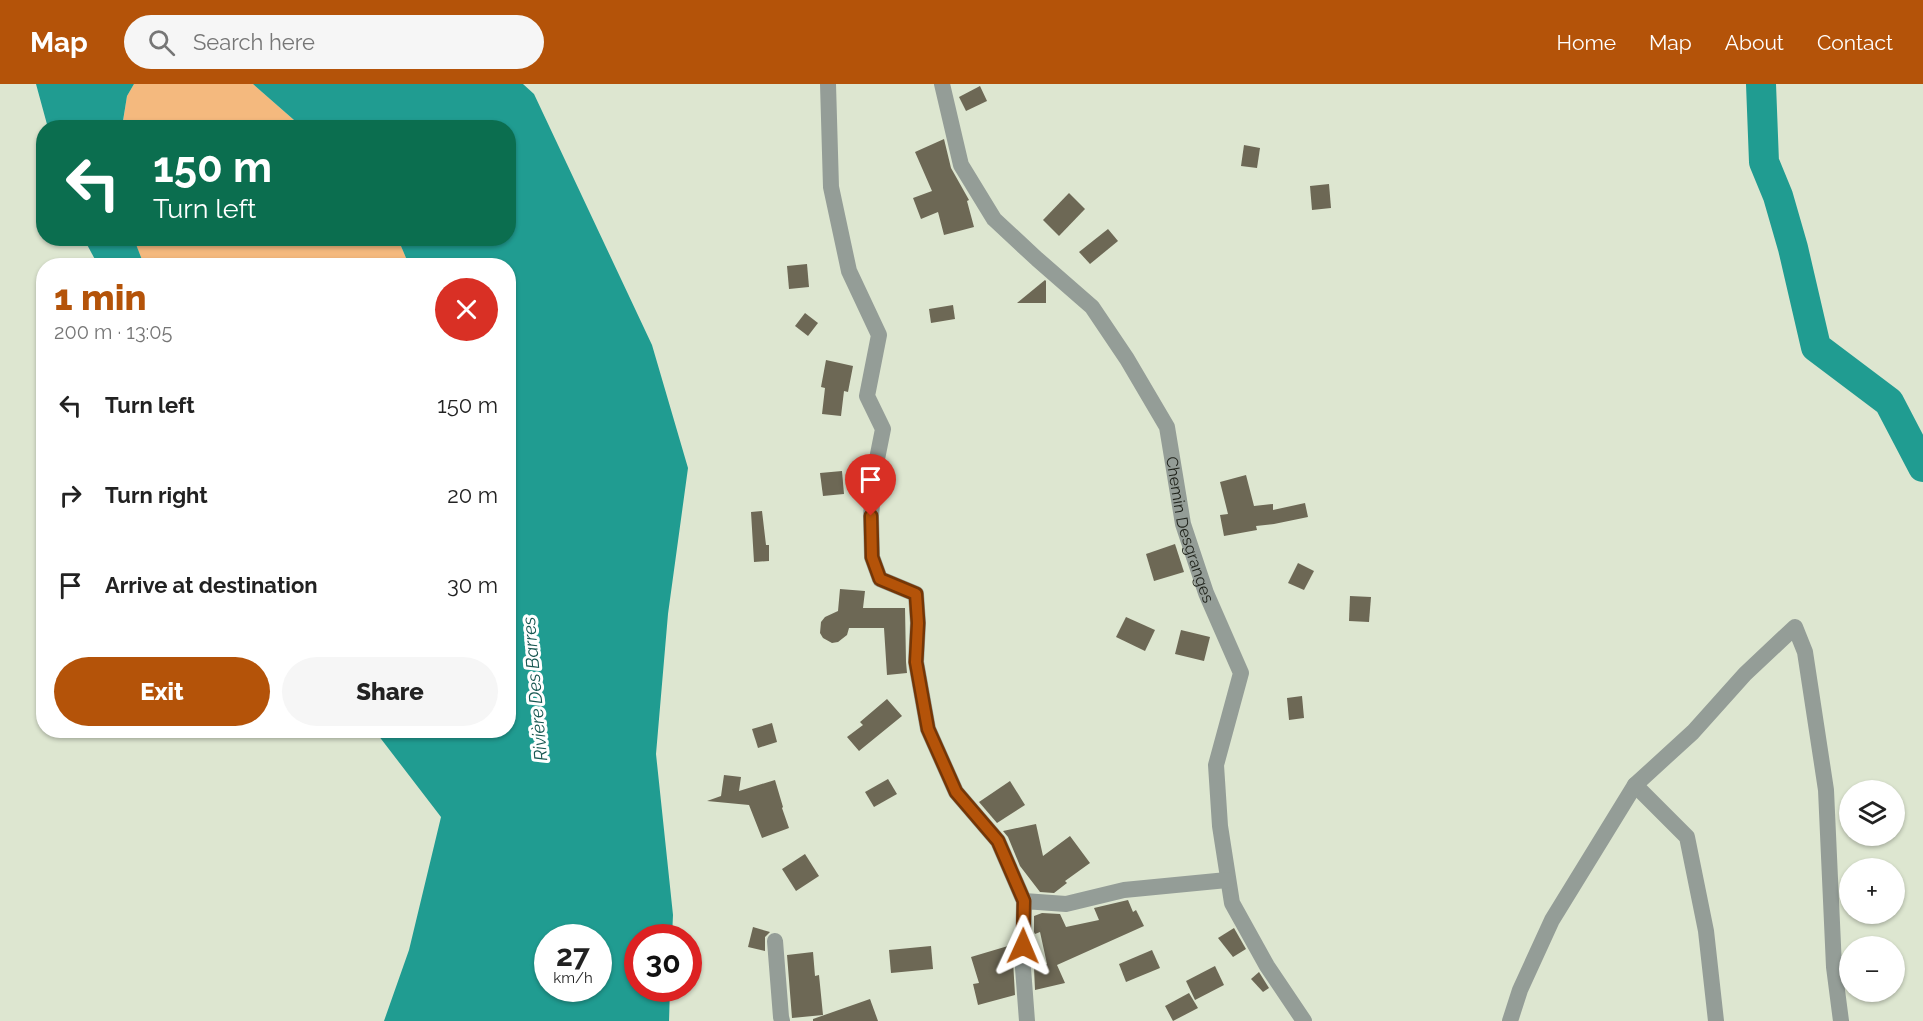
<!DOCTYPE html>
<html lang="en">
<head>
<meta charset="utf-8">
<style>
	body { margin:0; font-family:Raleway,sans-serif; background:#f6f6f6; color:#222; height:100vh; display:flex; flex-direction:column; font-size:22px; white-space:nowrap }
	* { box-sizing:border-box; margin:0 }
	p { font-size:20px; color:#767676 }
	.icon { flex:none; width:33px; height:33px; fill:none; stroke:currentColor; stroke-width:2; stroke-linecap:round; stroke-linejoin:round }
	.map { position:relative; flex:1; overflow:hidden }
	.panel { position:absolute; left:36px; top:174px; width:480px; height:480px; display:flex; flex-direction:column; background:#fff; border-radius:24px; box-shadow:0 2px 4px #0004 }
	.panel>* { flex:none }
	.top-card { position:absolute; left:36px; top:36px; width:480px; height:126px; border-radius:24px; box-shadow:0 2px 4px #0004; background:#0b6e4f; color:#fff; overflow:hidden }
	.controls { position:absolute; left:1839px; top:696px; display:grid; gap:12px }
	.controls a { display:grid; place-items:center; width:66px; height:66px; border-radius:50%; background:#fff; box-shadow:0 2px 4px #0004; font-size:30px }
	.speed { position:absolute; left:534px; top:840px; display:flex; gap:12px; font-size:30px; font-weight:700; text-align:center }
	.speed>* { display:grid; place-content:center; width:78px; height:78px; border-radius:50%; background:#fff; box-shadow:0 2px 4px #0004; line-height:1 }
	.speed small { font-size:15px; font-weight:400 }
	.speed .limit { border:9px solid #d22; background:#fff; color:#111 }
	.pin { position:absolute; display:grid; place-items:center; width:51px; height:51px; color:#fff; margin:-62px -26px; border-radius:50% 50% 50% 0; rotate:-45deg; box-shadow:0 0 6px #0007 }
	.pin .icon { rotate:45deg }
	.me { position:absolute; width:66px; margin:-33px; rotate:1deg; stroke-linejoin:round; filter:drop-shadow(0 0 4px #0008) }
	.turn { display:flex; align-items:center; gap:21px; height:126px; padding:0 18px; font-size:27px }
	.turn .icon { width:78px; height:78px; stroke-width:2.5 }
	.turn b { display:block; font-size:42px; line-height:51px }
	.round { display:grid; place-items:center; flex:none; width:63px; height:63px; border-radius:32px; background:#f6f6f6 }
	.summary { display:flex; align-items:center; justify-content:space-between; height:102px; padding:0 18px }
	h1 { font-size:36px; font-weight:800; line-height:45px; color:#b45309 }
	.primary-button { display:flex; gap:12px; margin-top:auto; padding:12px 18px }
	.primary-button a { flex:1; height:69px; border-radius:36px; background:#b45309; color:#fff; font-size:24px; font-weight:800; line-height:69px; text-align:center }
	.primary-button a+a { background:#f6f6f6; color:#222 }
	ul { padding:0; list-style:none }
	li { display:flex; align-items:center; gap:18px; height:90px; padding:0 18px }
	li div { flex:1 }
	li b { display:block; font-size:22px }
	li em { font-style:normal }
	header { display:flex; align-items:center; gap:36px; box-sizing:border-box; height:84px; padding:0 30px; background:#b45309; color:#fff }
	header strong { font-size:28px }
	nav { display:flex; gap:33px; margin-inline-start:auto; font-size:21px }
	.search { width:420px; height:54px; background:#f6f6f6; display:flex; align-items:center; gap:15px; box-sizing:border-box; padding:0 21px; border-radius:33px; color:#767676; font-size:22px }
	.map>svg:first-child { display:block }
	.green { fill:#f4b97e }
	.water { fill:#209c91; fill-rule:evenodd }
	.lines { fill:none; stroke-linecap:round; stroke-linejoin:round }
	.river { stroke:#209c91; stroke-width:30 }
	.building { fill:#6d6855 }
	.minor { stroke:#949d97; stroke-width:16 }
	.route-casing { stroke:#753606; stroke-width:15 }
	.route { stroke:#b45309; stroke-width:10 }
	.labels { text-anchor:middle; stroke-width:6; stroke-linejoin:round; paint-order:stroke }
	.street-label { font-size:16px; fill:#1e2119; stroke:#fff }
	.water-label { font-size:18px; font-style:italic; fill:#165650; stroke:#fff }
</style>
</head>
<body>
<header>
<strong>Map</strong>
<div class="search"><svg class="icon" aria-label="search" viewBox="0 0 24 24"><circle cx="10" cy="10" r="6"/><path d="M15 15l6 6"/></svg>Search here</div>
<nav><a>Home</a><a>Map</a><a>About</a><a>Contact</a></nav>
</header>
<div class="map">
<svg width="1923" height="937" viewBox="0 0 1923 937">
	<rect width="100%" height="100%" fill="#dde6d0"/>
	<!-- green -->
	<g class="green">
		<path d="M 134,0 L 253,0 L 302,43 L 122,44 L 127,12 Z"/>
		<path d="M 134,155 L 398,155 L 409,181 L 144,181 Z"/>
	</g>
	<!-- water -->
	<g class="water">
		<path d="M 36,0 L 134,0 L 127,12 L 122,43 L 48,44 Z"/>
		<path d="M 253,0 L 523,0 L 534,10 L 652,261 L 688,384 L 668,530 L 656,670 L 673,831 L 672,853 L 638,854 L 638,904 L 670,905 L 669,937 L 384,937 L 409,866 L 441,733 L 375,647 L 508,646 L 508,182 L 409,181 L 398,155 L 508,154 L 508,44 L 302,43 ZM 548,854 L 598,854 L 598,904 L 548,904 Z"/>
		<path d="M 84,155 L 134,155 L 144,181 L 98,181 Z"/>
	</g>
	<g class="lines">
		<!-- river -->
		<path class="river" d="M 1761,0 L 1764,78 L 1778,112 L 1793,164 L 1816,263 L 1889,318 L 1923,383"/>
	</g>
	<!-- building -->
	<g class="building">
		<path d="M 980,2 L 987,17 L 966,27 L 959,13 Z"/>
		<path d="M 944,55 L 951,84 L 969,116 L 967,117 L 974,143 L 944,151 L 938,128 L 921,135 L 913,114 L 932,107 L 915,68 Z"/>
		<path d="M 1244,61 L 1260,64 L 1257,84 L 1241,82 Z"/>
		<path d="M 1329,100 L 1331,124 L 1312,126 L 1310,102 Z"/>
		<path d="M 1069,109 L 1085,125 L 1059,152 L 1043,136 Z"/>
		<path d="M 1108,145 L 1118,157 L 1090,180 L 1079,168 Z"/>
		<path d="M 807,180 L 809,203 L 789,205 L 787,182 Z"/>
		<path d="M 1045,196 L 1046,197 L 1046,219 L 1017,219 Z"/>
		<path d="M 953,221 L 955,235 L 931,239 L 929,225 Z"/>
		<path d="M 805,229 L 818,239 L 808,252 L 795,242 Z"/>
		<path d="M 826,276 L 853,282 L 848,308 L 844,307 L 841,332 L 822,330 L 825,304 L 821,303 Z"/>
		<path d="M 842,387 L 844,410 L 823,412 L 820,389 Z"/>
		<path d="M 1246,391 L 1254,422 L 1273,420 L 1273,426 L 1305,419 L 1308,433 L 1274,440 L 1256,442 L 1257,446 L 1224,452 L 1220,431 L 1228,430 L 1220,398 Z"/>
		<path d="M 762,427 L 766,461 L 769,461 L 769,477 L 754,478 L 751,428 Z"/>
		<path d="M 1175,460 L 1184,488 L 1154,497 L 1146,470 Z"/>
		<path d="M 1298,479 L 1314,487 L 1304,506 L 1288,499 Z"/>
		<path d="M 840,505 L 865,507 L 863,524 L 905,524 L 906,578 L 907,589 L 887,591 L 884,544 L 849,544 L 847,551 L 838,558 L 832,559 L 823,554 L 820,549 L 821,538 L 825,533 L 838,527 Z"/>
		<path d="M 1350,512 L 1371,513 L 1369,538 L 1349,537 Z"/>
		<path d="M 1126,533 L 1155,546 L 1145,567 L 1116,553 Z"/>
		<path d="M 1181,546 L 1210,553 L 1204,577 L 1175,570 Z"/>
		<path d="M 1302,612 L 1304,634 L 1289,636 L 1287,614 Z"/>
		<path d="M 887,615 L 902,632 L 859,667 L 847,653 L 863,641 L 860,638 Z"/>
		<path d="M 772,639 L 777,658 L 758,664 L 752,645 Z"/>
		<path d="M 724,691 L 741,693 L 739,707 L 775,696 L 783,723 L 782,724 L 789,744 L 762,754 L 749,721 L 707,717 L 721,712 Z"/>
		<path d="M 888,695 L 897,710 L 874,723 L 865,708 Z"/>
		<path d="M 1010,697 L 1025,721 L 997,739 L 979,718 Z"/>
		<path d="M 1036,740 L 1043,772 L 1070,752 L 1090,779 L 1065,797 L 1067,799 L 1054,809 L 1040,808 L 1020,782 L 1008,753 L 1003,747 Z"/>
		<path d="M 805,770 L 819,792 L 796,807 L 782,785 Z"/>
		<path d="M 1128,816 L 1133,828 L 1136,826 L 1144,842 L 1057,881 L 1065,899 L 1035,906 L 1034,884 L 1047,880 L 1040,848 L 1035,850 L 1034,848 L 1034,832 L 1042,829 L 1060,830 L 1066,843 L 1099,836 L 1094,824 Z"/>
		<path d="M 753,843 L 770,848 L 765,853 L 765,867 L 748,863 Z"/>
		<path d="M 1234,844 L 1246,865 L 1233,873 L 1218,854 Z"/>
		<path d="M 931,862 L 933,885 L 891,889 L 889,866 Z"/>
		<path d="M 1008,862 L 1013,877 L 1015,911 L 978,921 L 973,900 L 979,899 L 971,873 Z"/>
		<path d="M 1152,866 L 1160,884 L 1126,898 L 1119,880 Z"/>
		<path d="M 813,868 L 815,892 L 819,891 L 823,931 L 792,934 L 787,871 Z"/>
		<path d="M 1215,882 L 1224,901 L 1195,916 L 1186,897 Z"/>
		<path d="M 1259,888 L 1269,904 L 1263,908 L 1251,895 Z"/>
		<path d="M 1189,909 L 1198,924 L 1173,937 L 1165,922 Z"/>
		<path d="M 870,915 L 878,937 L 813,937 L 813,935 Z"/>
	</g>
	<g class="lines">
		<!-- minor -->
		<g class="minor">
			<path d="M 828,0 L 831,103 L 849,187 L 879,251 L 867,312 L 883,345 L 875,385 L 871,432 L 872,473 L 880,495 L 916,510 L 918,539 L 916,578 L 928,645 L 956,708 L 998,757 L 1024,817"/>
			<path id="s1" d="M 942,0 L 961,81 L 994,135 L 1037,175 L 1092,223 L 1127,275 L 1167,343 L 1183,440 L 1206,509 L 1241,589 L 1216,681 L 1220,742 L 1232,819 L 1267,882 L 1304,937"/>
			<path d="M 1635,701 L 1687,753 L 1706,847 L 1716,937"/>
			<path d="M 775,857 L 781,933 L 782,937"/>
			<path d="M 1027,937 L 1023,884 L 1024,817 L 1066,820 L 1124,806 L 1227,796"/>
			<path d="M 1510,937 L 1520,906 L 1552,836 L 1635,701 L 1693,648 L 1745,590 L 1795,543 L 1805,568 L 1826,706 L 1834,883 L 1841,937"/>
		</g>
	</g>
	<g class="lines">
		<!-- route casing -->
		<g class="route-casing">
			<path id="route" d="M 871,432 L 872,473 L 880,495 L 916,510 L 918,539 L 916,578 L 928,645 L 956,708 L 998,757 L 1024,817 L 1023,862"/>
		</g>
		<!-- route -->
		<use href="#route" class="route"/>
	</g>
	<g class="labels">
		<!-- street labels -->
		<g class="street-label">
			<text dy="6" stroke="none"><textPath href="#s1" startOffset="525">Chemin Desgranges</textPath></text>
		</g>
		<!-- water labels -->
		<g class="water-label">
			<text transform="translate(535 605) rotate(-95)" y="6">Rivière Des Barres</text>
		</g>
	</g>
</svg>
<div class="controls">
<a><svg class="icon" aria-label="layers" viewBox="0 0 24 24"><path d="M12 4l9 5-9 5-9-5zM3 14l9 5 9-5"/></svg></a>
<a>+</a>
<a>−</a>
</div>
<div class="speed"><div>27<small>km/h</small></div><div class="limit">30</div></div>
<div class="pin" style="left:871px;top:432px;background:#d93025"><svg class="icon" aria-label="arrive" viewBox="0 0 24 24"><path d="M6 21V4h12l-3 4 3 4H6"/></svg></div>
<svg class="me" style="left:1023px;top:862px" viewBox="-20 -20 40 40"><path d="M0-17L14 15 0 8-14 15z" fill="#b45309" stroke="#fff" stroke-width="4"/></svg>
<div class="top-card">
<div class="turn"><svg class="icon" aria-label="left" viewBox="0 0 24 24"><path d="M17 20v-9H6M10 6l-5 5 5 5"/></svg><div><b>150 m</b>Turn left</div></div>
</div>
<section class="panel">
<div class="summary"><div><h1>1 min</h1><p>200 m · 13:05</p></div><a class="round" style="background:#d93025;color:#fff"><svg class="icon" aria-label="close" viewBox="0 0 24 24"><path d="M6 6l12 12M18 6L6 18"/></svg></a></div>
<ul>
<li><svg class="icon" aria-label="left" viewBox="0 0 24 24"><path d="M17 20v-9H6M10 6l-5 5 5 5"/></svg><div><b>Turn left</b></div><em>150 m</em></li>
<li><svg class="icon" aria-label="right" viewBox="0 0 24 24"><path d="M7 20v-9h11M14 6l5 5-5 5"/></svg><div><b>Turn right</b></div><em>20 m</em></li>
<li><svg class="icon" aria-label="arrive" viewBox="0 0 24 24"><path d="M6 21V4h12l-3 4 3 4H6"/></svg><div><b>Arrive at destination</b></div><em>30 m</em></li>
</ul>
<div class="primary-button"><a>Exit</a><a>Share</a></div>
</section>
</div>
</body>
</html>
